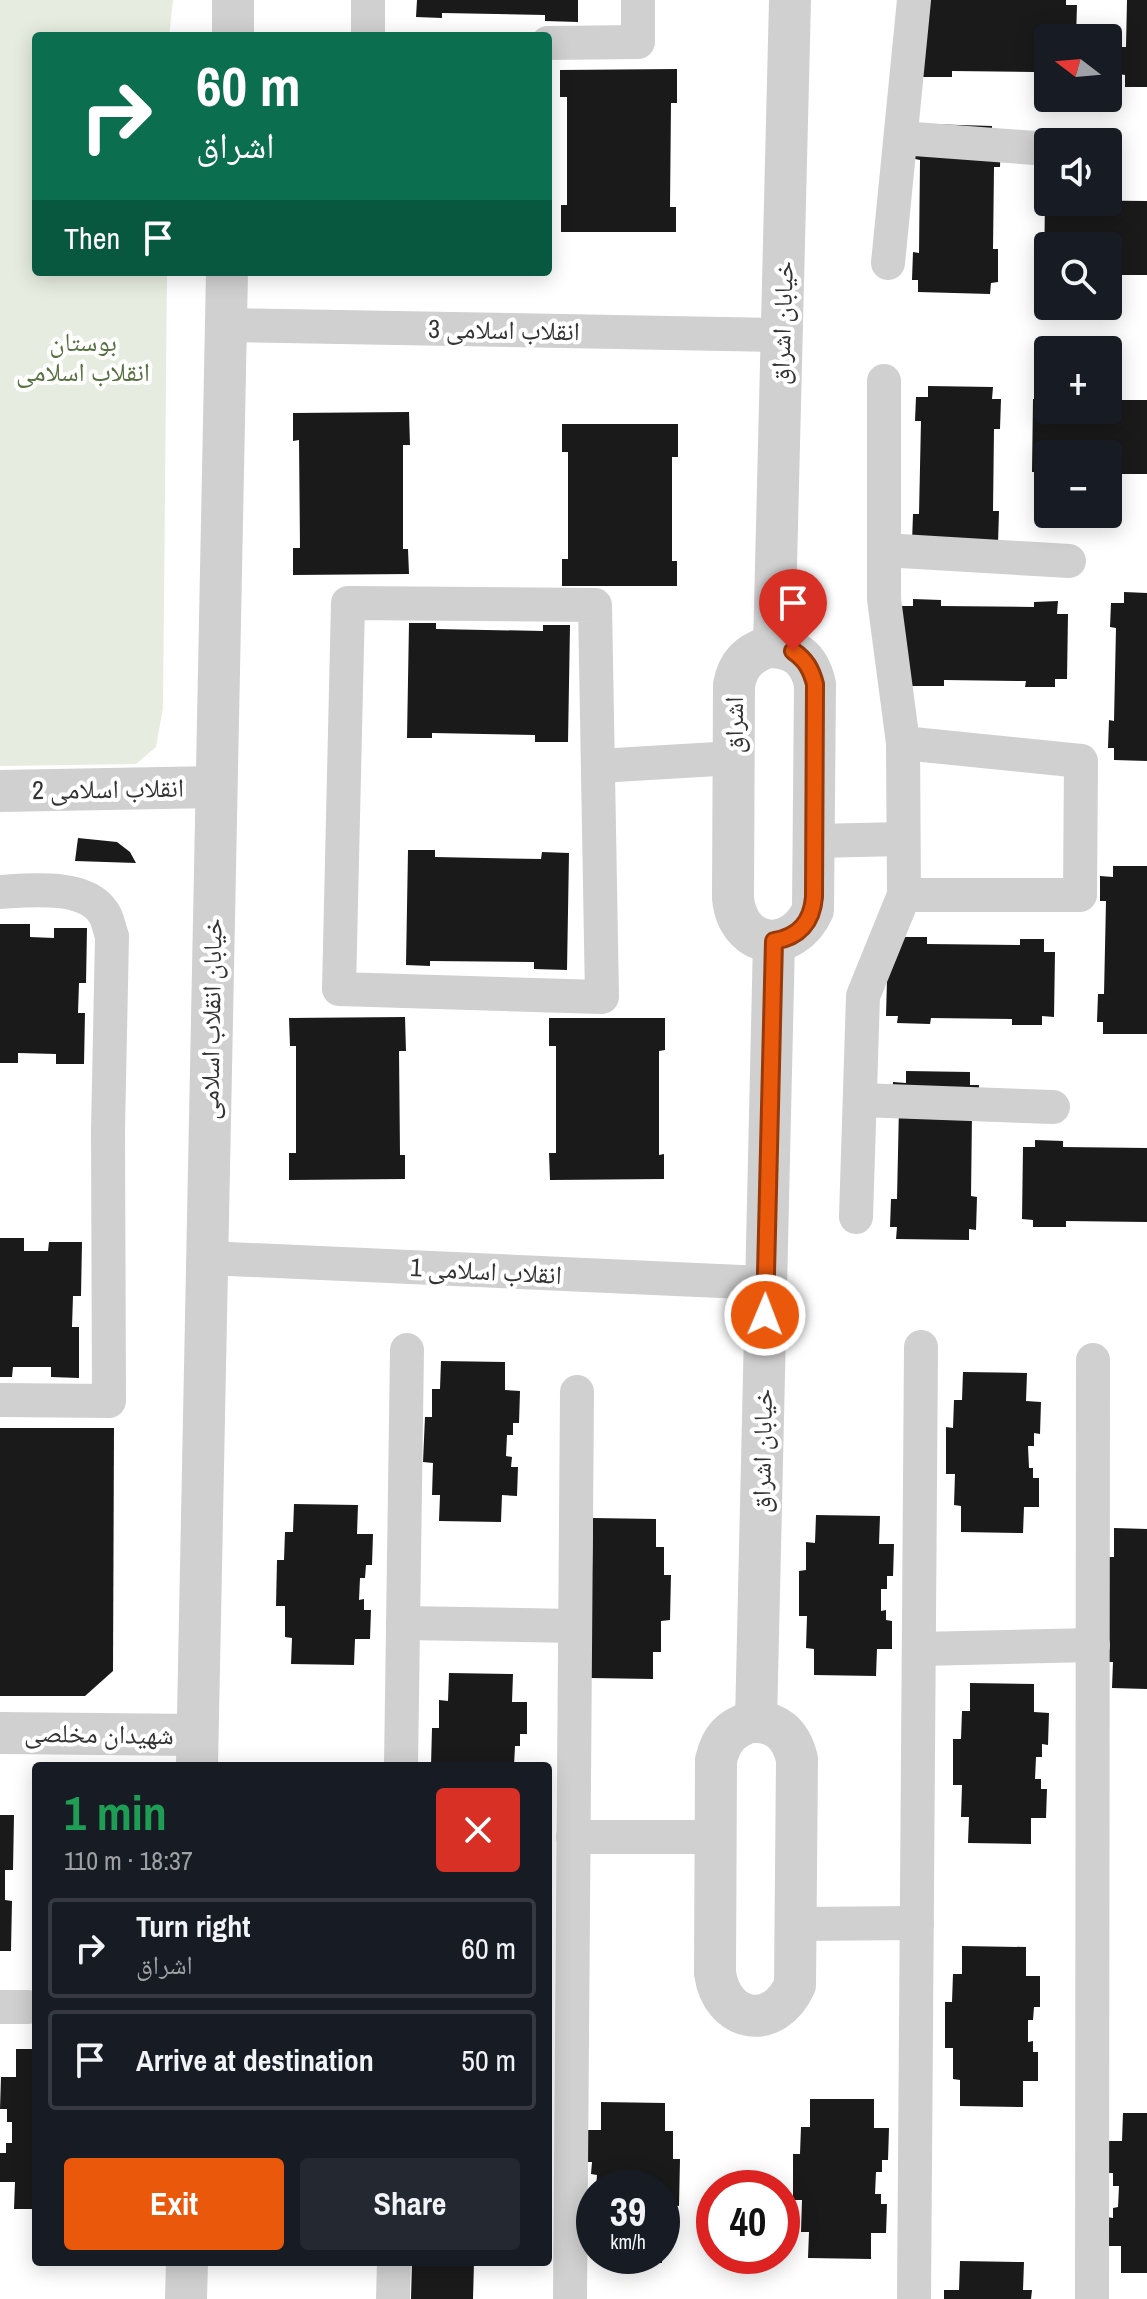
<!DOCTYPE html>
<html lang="en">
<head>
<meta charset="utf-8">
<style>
	body { margin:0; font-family:"Archivo Narrow","Noto Naskh Arabic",sans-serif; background:#242831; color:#f1f3f6; height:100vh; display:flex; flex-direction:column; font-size:30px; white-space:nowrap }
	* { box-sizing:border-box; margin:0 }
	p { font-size:26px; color:#9ea1a6 }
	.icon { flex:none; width:44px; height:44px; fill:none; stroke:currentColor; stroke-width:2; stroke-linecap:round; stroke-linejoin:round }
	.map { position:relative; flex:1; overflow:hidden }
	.side { position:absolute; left:32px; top:1762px; width:520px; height:504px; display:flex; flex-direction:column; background:#171b24; border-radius:8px; box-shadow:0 4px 20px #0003 }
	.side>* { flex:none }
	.top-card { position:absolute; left:32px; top:32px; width:520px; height:244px; border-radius:8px; box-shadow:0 4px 20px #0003; background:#0b6e4f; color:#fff; overflow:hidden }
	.needle { width:52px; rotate:286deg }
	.tools { position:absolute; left:1034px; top:24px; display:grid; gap:16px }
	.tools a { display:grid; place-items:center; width:88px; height:88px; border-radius:8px; background:#171b24; box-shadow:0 4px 20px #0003; font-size:40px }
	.speed { position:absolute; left:576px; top:2170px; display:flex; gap:16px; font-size:40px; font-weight:700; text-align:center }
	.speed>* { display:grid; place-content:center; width:104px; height:104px; border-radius:50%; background:#171b24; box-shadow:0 4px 20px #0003; line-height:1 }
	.speed small { font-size:20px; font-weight:400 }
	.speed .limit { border:12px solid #d22; background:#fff; color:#111 }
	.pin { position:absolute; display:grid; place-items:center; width:68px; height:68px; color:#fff; margin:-82px -34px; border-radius:50% 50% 50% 0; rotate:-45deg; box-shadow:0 0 8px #0007 }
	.pin .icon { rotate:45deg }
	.me { position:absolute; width:88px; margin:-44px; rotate:1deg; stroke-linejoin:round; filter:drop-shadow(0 0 6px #0008) }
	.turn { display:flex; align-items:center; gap:28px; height:168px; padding:0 32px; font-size:36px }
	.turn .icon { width:104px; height:104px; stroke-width:2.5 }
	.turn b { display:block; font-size:56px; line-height:68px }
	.then { display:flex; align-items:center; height:76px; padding:0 32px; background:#0003; gap:16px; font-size:30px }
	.round { display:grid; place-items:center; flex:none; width:84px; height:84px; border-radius:8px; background:#242831 }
	.overview { display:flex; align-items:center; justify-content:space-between; height:136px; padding:0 32px }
	h1 { font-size:48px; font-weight:700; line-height:60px; color:#1e9e55 }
	.button { display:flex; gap:16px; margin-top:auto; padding:16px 32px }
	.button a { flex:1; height:92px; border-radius:8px; background:#ea580c; color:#fff; font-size:32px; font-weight:700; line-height:92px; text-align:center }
	.button a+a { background:#242831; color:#f1f3f6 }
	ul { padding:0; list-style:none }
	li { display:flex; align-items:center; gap:24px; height:100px; margin:0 16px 12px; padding:0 16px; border:4px solid #363941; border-radius:8px }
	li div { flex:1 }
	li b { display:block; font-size:30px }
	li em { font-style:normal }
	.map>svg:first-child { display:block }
	.green { fill:#e6ecdf }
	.building { fill:#1a1a1a }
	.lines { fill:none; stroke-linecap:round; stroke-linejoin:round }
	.minor { stroke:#d0d0d0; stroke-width:34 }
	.tertiary { stroke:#d0d0d0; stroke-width:42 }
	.route-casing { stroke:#983908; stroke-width:20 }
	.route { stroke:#ea580c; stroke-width:14 }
	.labels { text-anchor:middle; stroke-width:8; stroke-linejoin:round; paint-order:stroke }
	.street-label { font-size:26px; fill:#333; stroke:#fff }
	.park-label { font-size:26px; fill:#56703f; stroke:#fff }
</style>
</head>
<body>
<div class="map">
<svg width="1147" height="2299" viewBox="0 0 1147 2299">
	<rect width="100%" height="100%" fill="#fff"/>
	<!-- green -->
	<path class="green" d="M 0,0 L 173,0 L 169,36 L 36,36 L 36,272 L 167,272 L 163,708 L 156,747 L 136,764 L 0,766 Z"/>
	<!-- building -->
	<g class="building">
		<path d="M 417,0 L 578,0 L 578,22 L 545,21 L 545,15 L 442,13 L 442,18 L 416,17 Z"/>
		<path d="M 909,0 L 1066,0 L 1066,5 L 1077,5 L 1076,38 L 1048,38 L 1048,78 L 1034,78 L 1034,72 L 952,71 L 952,77 L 919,77 Z"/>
		<path d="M 1127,0 L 1147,0 L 1147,87 L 1125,87 L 1125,75 L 1119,74 L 1119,47 L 1126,47 Z"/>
		<path d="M 677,69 L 677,103 L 671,103 L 670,207 L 676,207 L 676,232 L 561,232 L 561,205 L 567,205 L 567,97 L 560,97 L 560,70 Z"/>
		<path d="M 928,124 L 992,126 L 992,138 L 1001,138 L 1000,167 L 994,167 L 993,249 L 998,249 L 998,282 L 991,283 L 990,294 L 918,292 L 918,280 L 912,280 L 913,252 L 919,253 L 920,160 L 915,159 L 915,135 Z"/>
		<path d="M 1045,200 L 1147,201 L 1147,275 L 1108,275 L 1108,246 L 1048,246 L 1048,272 L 1044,272 Z"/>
		<path d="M 928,386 L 993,387 L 992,399 L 1001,399 L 1000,429 L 994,429 L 993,511 L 999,511 L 998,544 L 912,542 L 913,514 L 919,514 L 921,421 L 915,421 L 916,397 L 928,397 Z"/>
		<path d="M 1046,389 L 1048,389 L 1048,410 L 1108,410 L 1108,400 L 1147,400 L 1147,474 L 1108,474 L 1108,454 L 1048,454 L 1048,479 L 1043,479 L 1043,472 L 1032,472 L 1033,399 L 1045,399 Z"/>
		<path d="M 409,412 L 410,445 L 403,445 L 403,549 L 408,549 L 409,574 L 293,575 L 293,548 L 300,548 L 299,440 L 293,441 L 293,413 Z"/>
		<path d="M 562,424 L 678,424 L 678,457 L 672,457 L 672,561 L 677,561 L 677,586 L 562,586 L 562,559 L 568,559 L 568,452 L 562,452 Z"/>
		<path d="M 1124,592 L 1147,593 L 1147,761 L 1114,760 L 1114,748 L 1108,748 L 1109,720 L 1114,721 L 1116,628 L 1110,627 L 1111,603 L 1124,603 Z"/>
		<path d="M 913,599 L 941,600 L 941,606 L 1034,607 L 1034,602 L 1058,601 L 1057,614 L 1068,614 L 1067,679 L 1055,679 L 1055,687 L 1025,687 L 1026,681 L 944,680 L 944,686 L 911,686 L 901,606 L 913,606 Z"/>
		<path d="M 409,623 L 436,623 L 436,629 L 543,631 L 543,625 L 570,625 L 568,742 L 535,742 L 535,735 L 432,733 L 432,738 L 407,738 Z"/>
		<path d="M 78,838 L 117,842 L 130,852 L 136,863 L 75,861 Z"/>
		<path d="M 408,850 L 435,850 L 435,857 L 541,859 L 542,852 L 569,853 L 567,970 L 534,969 L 534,962 L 430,961 L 430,966 L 406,965 Z"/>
		<path d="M 1113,866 L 1147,866 L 1147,1034 L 1103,1034 L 1103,1022 L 1097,1022 L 1098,994 L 1104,994 L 1106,901 L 1100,901 L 1100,876 L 1113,877 Z"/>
		<path d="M 0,924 L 30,924 L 30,937 L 54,938 L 54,928 L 87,928 L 86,983 L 79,983 L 78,1013 L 85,1013 L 84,1064 L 56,1064 L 56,1054 L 18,1053 L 18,1063 L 0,1063 Z"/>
		<path d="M 899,937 L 927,937 L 927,944 L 1020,945 L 1020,939 L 1044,939 L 1044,952 L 1055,952 L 1054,1017 L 1042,1016 L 1042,1025 L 1012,1025 L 1012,1019 L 931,1018 L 930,1024 L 897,1023 L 898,1016 L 886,1016 L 888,943 Z"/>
		<path d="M 405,1017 L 406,1051 L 399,1051 L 400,1155 L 405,1155 L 405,1179 L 289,1180 L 289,1153 L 296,1153 L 296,1046 L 290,1046 L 289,1018 Z"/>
		<path d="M 549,1018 L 665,1018 L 665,1050 L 659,1051 L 659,1155 L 664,1154 L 664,1179 L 550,1180 L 549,1153 L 556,1153 L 556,1046 L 549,1046 Z"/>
		<path d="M 906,1071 L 970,1072 L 970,1085 L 979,1085 L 978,1114 L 972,1114 L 971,1196 L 977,1197 L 976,1230 L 969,1229 L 969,1240 L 896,1239 L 897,1227 L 890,1227 L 891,1199 L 897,1199 L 899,1106 L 892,1106 L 893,1082 L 906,1083 Z"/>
		<path d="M 1035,1140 L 1063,1141 L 1063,1147 L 1147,1148 L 1147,1222 L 1066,1221 L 1066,1227 L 1033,1227 L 1033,1220 L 1022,1219 L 1023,1147 L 1035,1147 Z"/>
		<path d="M 0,1238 L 24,1238 L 24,1251 L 48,1251 L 49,1242 L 82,1242 L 81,1296 L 73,1296 L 72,1327 L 79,1327 L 79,1378 L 51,1377 L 51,1367 L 13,1367 L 12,1377 L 0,1377 Z"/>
		<path d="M 441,1361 L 505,1362 L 505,1390 L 520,1391 L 519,1423 L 513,1423 L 513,1435 L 507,1435 L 506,1456 L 512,1457 L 511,1467 L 518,1467 L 517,1496 L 502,1495 L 501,1522 L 439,1521 L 440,1495 L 432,1495 L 433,1463 L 423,1462 L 425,1417 L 432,1417 L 432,1389 L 440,1389 Z"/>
		<path d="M 963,1372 L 1027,1373 L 1026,1401 L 1041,1402 L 1040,1434 L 1034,1433 L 1034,1446 L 1028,1446 L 1029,1468 L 1033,1468 L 1033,1478 L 1039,1478 L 1039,1507 L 1024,1507 L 1023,1533 L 961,1532 L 961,1506 L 954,1505 L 955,1474 L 946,1474 L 946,1427 L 953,1428 L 954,1400 L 962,1400 Z"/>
		<path d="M 0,1428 L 114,1428 L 113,1671 L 85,1696 L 0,1696 Z"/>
		<path d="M 294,1504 L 358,1505 L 357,1534 L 373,1534 L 372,1565 L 366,1565 L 365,1578 L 360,1578 L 359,1600 L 364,1599 L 364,1610 L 371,1610 L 370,1639 L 355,1639 L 354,1665 L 291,1664 L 292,1638 L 285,1637 L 285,1606 L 276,1606 L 277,1560 L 284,1560 L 285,1532 L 293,1532 Z"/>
		<path d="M 816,1515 L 880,1516 L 879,1544 L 894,1544 L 893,1576 L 887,1576 L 887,1589 L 881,1589 L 881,1611 L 886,1610 L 886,1620 L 892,1621 L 892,1649 L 877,1649 L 876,1676 L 814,1675 L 814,1649 L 806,1648 L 807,1616 L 799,1616 L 799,1571 L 806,1570 L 806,1542 L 815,1543 Z"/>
		<path d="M 593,1518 L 656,1519 L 656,1547 L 664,1547 L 664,1575 L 671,1575 L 670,1620 L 661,1621 L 661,1652 L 653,1652 L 653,1679 L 590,1678 Z"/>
		<path d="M 1114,1528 L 1147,1529 L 1147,1689 L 1112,1688 L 1113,1662 L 1097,1662 L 1098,1557 L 1114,1557 Z"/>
		<path d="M 449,1673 L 513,1674 L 512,1702 L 527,1702 L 527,1734 L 520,1734 L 520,1746 L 515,1746 L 514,1766 L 431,1766 L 432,1728 L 439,1728 L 439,1700 L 448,1701 Z"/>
		<path d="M 970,1683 L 1034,1684 L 1034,1712 L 1049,1713 L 1048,1745 L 1042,1744 L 1042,1757 L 1036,1757 L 1035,1779 L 1041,1779 L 1041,1789 L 1047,1789 L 1046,1818 L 1031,1818 L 1031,1844 L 968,1843 L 969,1817 L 961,1817 L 962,1785 L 953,1785 L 953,1739 L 961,1739 L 962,1711 L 970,1711 Z"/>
		<path d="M 0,1815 L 14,1815 L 13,1870 L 5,1870 L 5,1900 L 12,1901 L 11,1951 L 0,1951 Z"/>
		<path d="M 962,1946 L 1026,1947 L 1026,1976 L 1040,1976 L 1040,2007 L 1034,2007 L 1033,2020 L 1028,2020 L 1028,2042 L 1033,2041 L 1033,2052 L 1038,2052 L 1038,2081 L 1023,2081 L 1023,2107 L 960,2106 L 960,2080 L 953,2079 L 953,2048 L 945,2048 L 945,2002 L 952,2002 L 953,1974 L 962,1974 Z"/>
		<path d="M 16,2049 L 36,2049 L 36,2209 L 14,2209 L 15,2182 L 0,2182 L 0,2153 L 6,2153 L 6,2143 L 12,2143 L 12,2122 L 7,2122 L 7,2109 L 0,2109 L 1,2077 L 16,2077 Z"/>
		<path d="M 810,2099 L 874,2099 L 874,2128 L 889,2128 L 888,2160 L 882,2160 L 882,2172 L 876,2172 L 875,2194 L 881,2194 L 881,2204 L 887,2204 L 886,2233 L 871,2233 L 871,2259 L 808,2258 L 809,2232 L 801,2232 L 802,2200 L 793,2200 L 793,2154 L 800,2154 L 801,2127 L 810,2127 Z"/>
		<path d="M 601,2102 L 665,2103 L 665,2131 L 673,2131 L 673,2159 L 680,2159 L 679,2206 L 670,2205 L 669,2237 L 662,2237 L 662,2188 L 596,2188 L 597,2175 L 591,2174 L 592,2162 L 585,2162 L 585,2130 L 601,2130 Z"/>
		<path d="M 1123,2113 L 1147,2113 L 1147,2273 L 1121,2273 L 1121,2246 L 1106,2246 L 1107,2217 L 1113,2218 L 1113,2208 L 1118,2207 L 1119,2186 L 1113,2186 L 1113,2173 L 1107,2173 L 1108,2141 L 1122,2141 Z"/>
		<path d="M 591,2197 L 594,2197 L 594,2236 L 584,2236 L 585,2207 L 591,2207 Z"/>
		<path d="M 599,2256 L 662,2256 L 662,2263 L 599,2262 Z"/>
		<path d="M 960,2261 L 1024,2262 L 1023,2290 L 1032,2290 L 1031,2299 L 944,2299 L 944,2290 L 959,2290 Z"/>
		<path d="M 412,2262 L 474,2262 L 473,2299 L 411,2299 Z"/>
	</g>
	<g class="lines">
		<!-- minor -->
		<g class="minor">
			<path d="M 368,36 L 368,0"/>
			<path d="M 548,43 L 638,42 L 638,0"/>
			<path d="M 901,138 L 1048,149"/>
			<path d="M 888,263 L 914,0"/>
			<path d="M 226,325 L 782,335"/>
			<path d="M 884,381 L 884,599 L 903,743 L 904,895 L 1080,895 L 1081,761 L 903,743"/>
			<path d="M 884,550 L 1069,561"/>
			<path d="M 348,603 L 595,605 L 602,997 L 339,989 Z"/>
			<path d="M 598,766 L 734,758"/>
			<path d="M 814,841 L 903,839"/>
			<path d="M 0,892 C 29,890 85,884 103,912 C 108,918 109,929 112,936 L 108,1131 L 109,1401 L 0,1400"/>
			<path d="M 860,1100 L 1053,1107"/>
			<path d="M 856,1217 L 863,996 L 904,895"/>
			<path d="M 207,1258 L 766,1283"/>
			<path d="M 403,1623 L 575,1626"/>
			<path d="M 919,1649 L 1093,1645"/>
			<path d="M 401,1766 L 407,1350"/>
			<path d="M 573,1837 L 716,1837"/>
			<path d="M 796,1924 L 917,1923"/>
			<path d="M 0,2007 L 28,2007"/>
			<path d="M 393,2299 L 394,2262"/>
			<path d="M 570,2299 L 577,1392"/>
			<path d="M 914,2299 L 921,1347"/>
			<path d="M 1092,2299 L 1093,1360"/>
		</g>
		<!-- tertiary -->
		<g class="tertiary">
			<path d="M 233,36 L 233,0"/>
			<path d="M 768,647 C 794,647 809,658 815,684 L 813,910 C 792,956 738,949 733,898 L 734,685 C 738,664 748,654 768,647 Z"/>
			<path d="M 774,647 L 790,0"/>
			<path d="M 0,791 L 216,787"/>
			<path d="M 750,1722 C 776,1720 791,1734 797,1759 L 795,1985 C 774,2032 722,2023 715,1973 L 716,1760 C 721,1739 730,1729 750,1722 Z"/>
			<path d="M 756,1722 L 774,941"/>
			<path d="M 0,1733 L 197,1735"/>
			<path d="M 197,1766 L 227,272"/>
			<path d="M 186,2299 L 187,2262"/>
		</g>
	</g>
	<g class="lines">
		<!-- route casing -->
		<g class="route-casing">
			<path id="route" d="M 765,1315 L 774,941 C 799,937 812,922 814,897 L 815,684 C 811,669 806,660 793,651"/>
		</g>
		<!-- route -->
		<use href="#route" class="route"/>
	</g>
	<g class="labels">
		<!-- street labels -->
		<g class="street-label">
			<text transform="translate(782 323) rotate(-88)" y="9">خیابان اشراق</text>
			<text transform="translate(504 330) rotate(1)" y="9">انقلاب اسلامی 3</text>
			<text transform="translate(734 725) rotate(-90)" y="9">اشراق</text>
			<text transform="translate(108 789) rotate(-1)" y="9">انقلاب اسلامی 2</text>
			<text transform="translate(211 1019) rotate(-89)" y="9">خیابان انقلاب اسلامی</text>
			<text transform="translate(486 1271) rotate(3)" y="9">انقلاب اسلامی 1</text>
			<text transform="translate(762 1451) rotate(-89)" y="9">خیابان اشراق</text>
			<text transform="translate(99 1734) rotate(1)" y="9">شهیدان مخلصی</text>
		</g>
		<!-- park labels -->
		<g class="park-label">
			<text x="83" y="351">بوستان<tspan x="83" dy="30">انقلاب اسلامی</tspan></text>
		</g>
	</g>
</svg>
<div class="tools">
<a><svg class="needle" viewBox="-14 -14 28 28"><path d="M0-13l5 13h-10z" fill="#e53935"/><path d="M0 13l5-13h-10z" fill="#9ea1a6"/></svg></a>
<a><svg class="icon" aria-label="sound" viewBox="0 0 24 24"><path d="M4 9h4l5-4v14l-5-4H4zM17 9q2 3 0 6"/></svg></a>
<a><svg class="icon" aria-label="search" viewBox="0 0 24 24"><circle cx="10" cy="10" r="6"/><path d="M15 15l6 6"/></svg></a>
<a>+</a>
<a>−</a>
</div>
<div class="speed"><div>39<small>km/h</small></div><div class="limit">40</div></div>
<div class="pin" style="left:793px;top:651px;background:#d93025"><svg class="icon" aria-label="arrive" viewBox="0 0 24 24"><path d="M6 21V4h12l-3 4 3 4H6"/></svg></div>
<svg class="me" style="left:765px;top:1315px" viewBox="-20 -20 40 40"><circle r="17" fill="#ea580c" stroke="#fff" stroke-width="3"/><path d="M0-11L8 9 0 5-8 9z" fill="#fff"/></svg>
<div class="top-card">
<div class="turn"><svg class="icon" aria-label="right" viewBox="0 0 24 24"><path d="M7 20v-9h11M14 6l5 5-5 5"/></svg><div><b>60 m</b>اشراق</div></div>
<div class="then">Then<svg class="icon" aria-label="arrive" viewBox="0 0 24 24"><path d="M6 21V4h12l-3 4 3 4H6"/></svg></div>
</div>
<section class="side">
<div class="overview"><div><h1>1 min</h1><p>110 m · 18:37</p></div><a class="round" style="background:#d93025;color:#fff"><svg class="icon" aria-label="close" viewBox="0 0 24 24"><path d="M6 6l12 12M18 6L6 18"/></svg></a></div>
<ul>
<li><svg class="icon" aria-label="right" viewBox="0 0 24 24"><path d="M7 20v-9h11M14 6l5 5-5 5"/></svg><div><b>Turn right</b><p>اشراق</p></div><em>60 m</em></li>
<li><svg class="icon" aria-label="arrive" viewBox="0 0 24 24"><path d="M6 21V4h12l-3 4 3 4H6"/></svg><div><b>Arrive at destination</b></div><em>50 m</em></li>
</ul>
<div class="button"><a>Exit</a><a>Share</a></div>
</section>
</div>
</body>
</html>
